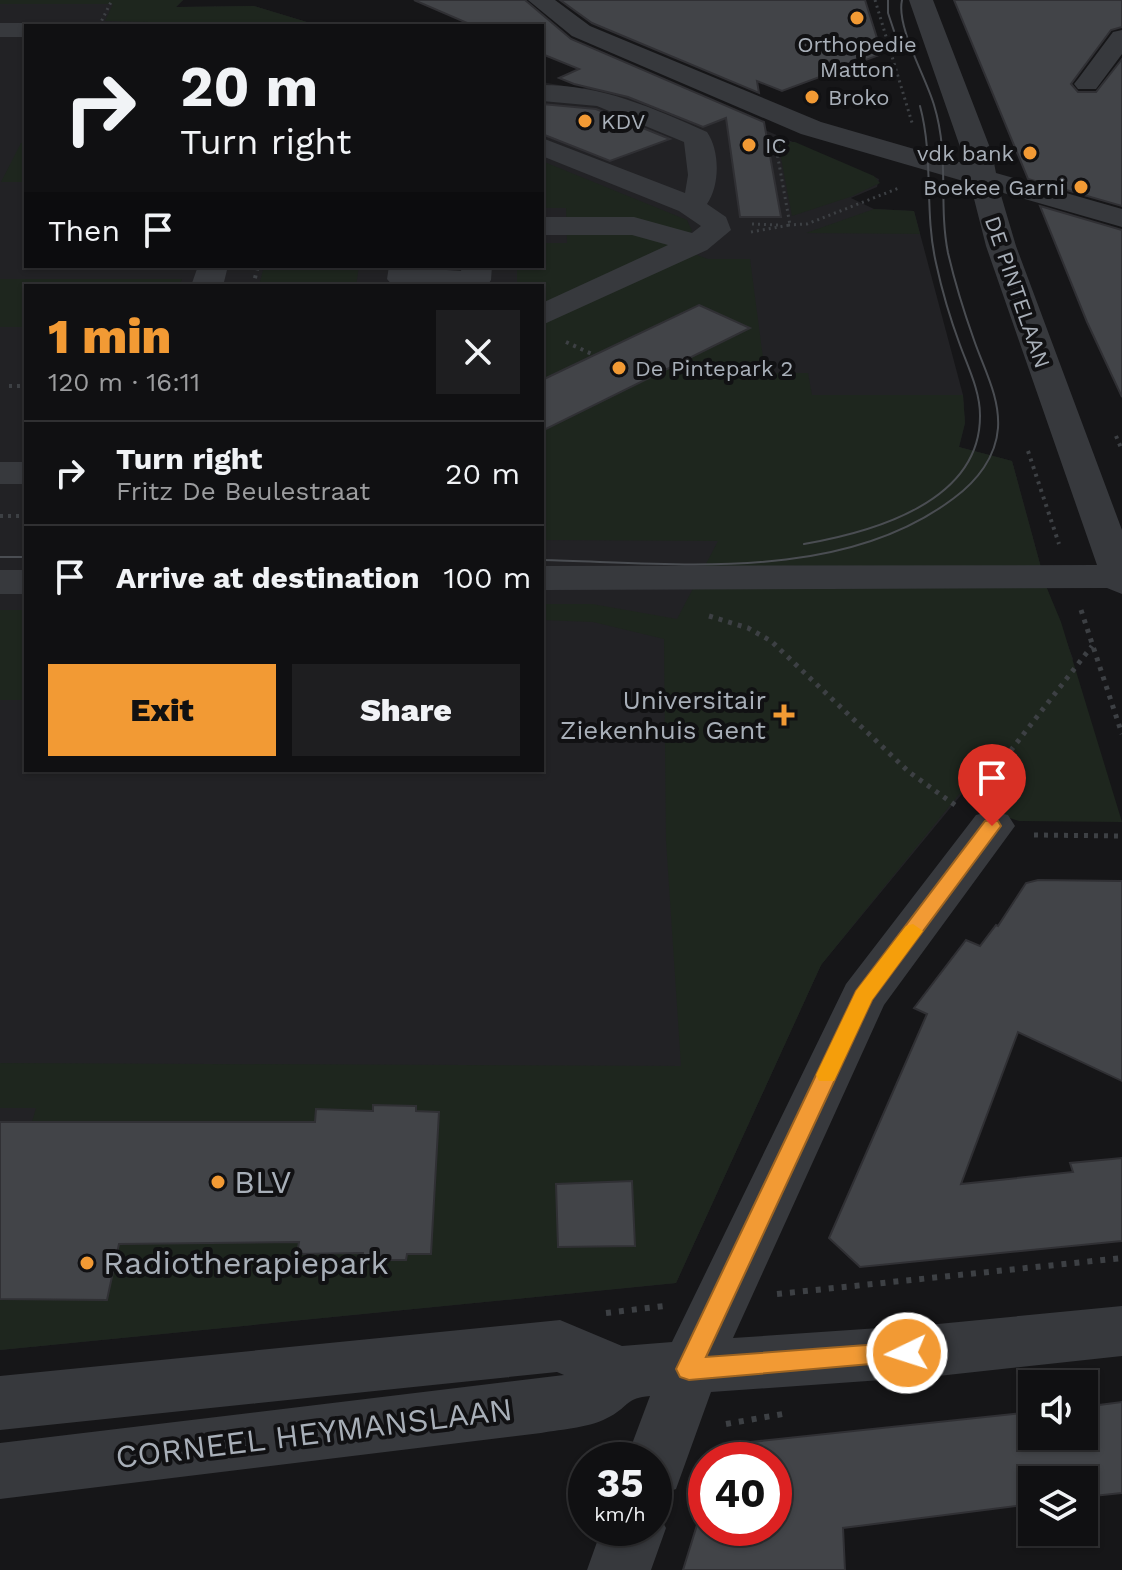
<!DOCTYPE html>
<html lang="en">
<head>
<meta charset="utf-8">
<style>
	body { margin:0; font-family:"Work Sans",sans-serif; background:#1e1e20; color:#f1f3f6; height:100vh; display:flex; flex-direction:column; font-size:30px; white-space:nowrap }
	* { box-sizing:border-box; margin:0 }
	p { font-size:26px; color:#9c9d9f }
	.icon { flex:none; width:44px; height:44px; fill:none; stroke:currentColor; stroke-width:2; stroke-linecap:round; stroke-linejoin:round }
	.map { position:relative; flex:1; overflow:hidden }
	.sheet { position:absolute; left:24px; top:284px; width:520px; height:488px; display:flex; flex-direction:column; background:#101012; border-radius:0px; box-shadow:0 2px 6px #0004,0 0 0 2px #303032 }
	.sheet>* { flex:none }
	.top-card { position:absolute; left:24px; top:24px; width:520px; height:244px; border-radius:0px; box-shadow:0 2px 6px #0004,0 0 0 2px #303032; background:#101012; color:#f1f3f6; overflow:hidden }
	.fabs { position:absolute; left:1018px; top:1370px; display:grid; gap:16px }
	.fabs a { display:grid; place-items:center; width:80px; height:80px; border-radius:0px; background:#101012; box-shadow:0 2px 6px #0004,0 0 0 2px #303032; font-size:40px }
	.speed { position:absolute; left:568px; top:1442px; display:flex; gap:16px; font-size:40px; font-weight:700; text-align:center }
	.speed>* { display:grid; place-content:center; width:104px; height:104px; border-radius:50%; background:#101012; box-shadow:0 2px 6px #0004,0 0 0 2px #303032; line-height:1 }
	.speed small { font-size:20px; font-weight:400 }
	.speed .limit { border:12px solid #d22; background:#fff; color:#111 }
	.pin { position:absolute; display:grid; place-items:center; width:68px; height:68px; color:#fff; margin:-82px -34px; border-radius:50% 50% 50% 0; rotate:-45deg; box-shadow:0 0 8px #0007 }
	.pin .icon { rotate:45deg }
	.me { position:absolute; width:88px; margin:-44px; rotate:266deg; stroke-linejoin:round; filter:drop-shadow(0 0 6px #0008) }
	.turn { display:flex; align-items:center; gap:28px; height:168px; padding:0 24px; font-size:36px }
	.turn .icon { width:104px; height:104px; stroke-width:2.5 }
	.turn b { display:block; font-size:56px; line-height:68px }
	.then { display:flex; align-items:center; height:76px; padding:0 24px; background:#0003; gap:16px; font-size:30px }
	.round { display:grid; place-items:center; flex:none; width:84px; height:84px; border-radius:0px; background:#1e1e20 }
	.summary { display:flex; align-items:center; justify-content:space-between; height:136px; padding:0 24px }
	h1 { font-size:48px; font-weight:800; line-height:60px; color:#f29a34 }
	.action { display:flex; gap:16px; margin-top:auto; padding:16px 24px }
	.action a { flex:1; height:92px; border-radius:0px; background:#f29a34; color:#111; font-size:32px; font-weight:800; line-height:92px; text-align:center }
	.action a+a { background:#1e1e20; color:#f1f3f6 }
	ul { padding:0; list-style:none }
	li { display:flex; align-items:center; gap:24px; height:104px; padding:0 24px; border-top:2px solid #303032 }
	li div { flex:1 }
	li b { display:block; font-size:30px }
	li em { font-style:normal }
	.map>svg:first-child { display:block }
	.built { fill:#222225; fill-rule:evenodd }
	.green { fill:#1e261e }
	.building { fill:#424448; stroke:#303034; stroke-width:2 }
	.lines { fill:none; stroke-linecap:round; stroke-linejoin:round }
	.path-far3 { stroke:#3d4044; stroke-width:3; stroke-dasharray:2 4; stroke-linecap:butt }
	.path-far2 { stroke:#3d4044; stroke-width:4; stroke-dasharray:3 5; stroke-linecap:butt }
	.path-far1 { stroke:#3d4044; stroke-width:5; stroke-dasharray:4 6; stroke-linecap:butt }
	.path { stroke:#3d4044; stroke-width:6; stroke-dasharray:5 8; stroke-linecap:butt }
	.minor { fill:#37393d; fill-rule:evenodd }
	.tram { stroke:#4a4d52; stroke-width:2 }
	.route { fill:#f29a34; stroke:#9d6422; stroke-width:2 }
	.slow { fill:#f59e0b }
	.poi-dot { fill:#f29a34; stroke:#111113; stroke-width:3 }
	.labels { text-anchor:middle; stroke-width:8; stroke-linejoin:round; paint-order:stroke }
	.far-poi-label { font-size:22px; fill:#a8afb8; stroke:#111113; text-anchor:start }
	.far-street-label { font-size:22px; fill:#a8afb8; stroke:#111113 }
	.poi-label { font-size:26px; fill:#a8afb8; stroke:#111113; text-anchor:end }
	.near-poi-label { font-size:32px; fill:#a8afb8; stroke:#111113; text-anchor:start }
	.near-street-label { font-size:32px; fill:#a8afb8; stroke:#111113 }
</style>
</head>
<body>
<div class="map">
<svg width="1122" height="1570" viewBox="0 0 1122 1570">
	<rect width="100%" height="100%" fill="#161618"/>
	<!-- built -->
	<path class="built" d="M 0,0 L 183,0 L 176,7 L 254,6 L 320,26 L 26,26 L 26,266 L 542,266 L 542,82 L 581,89 L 630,72 L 879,179 L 877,187 L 851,198 L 874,209 L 914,211 L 963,395 L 965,423 L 959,447 L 1012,461 L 1046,586 L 1073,659 L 821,965 L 676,1283 L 0,1350 ZM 26,286 L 542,286 L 542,770 L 26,770 Z"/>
	<!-- green -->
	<g class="green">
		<path d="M 0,0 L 183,0 L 176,7 L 254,6 L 320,26 L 105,21 L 113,4 L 0,4 Z"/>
		<path d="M 778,142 L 795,142 L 874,176 L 880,183 L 850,197 L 792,216 Z"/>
		<path d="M 21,143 L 26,143 L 26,182 L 1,182 Z"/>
		<path d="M 542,161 L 687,220 L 692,231 L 672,246 L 708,259 L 750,259 L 765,373 L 808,373 L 812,395 L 963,395 L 965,423 L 959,447 L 1012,461 L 1046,586 L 1061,622 L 1122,822 L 1019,821 L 986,810 L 960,793 L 821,965 L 676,1283 L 0,1350 L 0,1246 L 299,1242 L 298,1254 L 363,1253 L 364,1260 L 406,1260 L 407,1254 L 431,1254 L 439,1112 L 416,1111 L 416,1106 L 374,1105 L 373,1111 L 316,1109 L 315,1122 L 32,1122 L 36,1108 L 0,1108 L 0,1063 L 681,1066 L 666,841 L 664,639 L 593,622 L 542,620 L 542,604 L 592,604 L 677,619 L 718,541 L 542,540 L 542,286 L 517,286 L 517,266 L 542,266 L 542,243 L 567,243 L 566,208 L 542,208 Z"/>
		<path d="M 874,209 L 914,211 L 920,234 L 806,233 Z"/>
		<path d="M 264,266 L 359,266 L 356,286 L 259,286 Z"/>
		<path d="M 0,279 L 182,279 L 179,286 L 26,286 L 26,327 L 0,327 Z"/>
		<rect x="0" y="610" width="26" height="90"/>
	</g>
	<!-- building -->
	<g class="building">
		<path d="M 414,0 L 525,0 L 571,39 L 764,122 L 781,217 L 740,217 L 726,118 L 703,127 L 628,97 L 574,84 L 559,78 L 579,69 L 542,54 L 542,26 L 474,26 Z"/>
		<path d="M 560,0 L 865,0 L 882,54 L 782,91 L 757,81 L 759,93 L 592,23 Z"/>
		<path d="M 954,0 L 1122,0 L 1122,27 L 1111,30 L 1071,84 L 1078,92 L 1096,92 L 1122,59 L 1122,206 L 1028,179 Z"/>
		<path d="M 542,104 L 596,109 L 670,139 L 610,161 L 542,134 Z"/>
		<path d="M 1040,206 L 1122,230 L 1122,397 L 1087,322 Z"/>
		<path d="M 699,305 L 750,328 L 542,431 L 542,380 Z"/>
		<path d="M 1038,880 L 1122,881 L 1122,1081 L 1018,1032 L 961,1184 L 1073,1172 L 1070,1163 L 1122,1158 L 1122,1241 L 860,1267 L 829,1238 L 927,1014 L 914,1008 L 966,940 L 980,946 L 996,925 L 998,926 L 1026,883 Z"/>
		<path d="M 373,1105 L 416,1106 L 416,1111 L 439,1112 L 431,1254 L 407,1254 L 406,1260 L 363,1260 L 363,1253 L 297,1254 L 299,1242 L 119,1244 L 107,1300 L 0,1299 L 0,1122 L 315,1122 L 316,1109 L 373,1111 Z"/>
		<path d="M 632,1181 L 635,1246 L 558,1247 L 556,1184 Z"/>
		<path d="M 1122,1402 L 1122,1493 L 1084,1497 L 1084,1480 L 1032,1480 L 1032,1504 L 843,1528 L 845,1570 L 683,1570 L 706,1496 L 706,1528 L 774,1528 L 774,1460 L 718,1460 L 723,1445 L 1032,1412 L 1032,1436 L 1084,1436 L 1084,1407 Z"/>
	</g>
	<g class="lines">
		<!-- path-far3 -->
		<g class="path-far3">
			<path d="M 875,0 L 913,126"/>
			<path d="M 99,26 L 112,0"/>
			<path d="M 752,224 L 778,225"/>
			<path d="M 788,225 L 807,224 L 899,188"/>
			<path d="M 751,232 L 790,225 L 776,147"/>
		</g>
		<!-- path-far2 -->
		<g class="path-far2">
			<path d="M 253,286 L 258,266"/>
			<path d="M 566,342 L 594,355"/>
			<path d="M 9,386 L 26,386"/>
			<path d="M 1116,436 L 1122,450"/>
			<path d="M 1028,451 L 1059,544"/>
			<path d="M 0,516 L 26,516"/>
		</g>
		<!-- path-far1 -->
		<g class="path-far1">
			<path d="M 1081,610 L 1122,734"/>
			<path d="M 709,616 L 748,628 L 771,641 L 909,772 L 955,805"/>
			<path d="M 980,790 L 1092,646"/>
			<path d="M 1034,835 L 1122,836"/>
		</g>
		<!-- path -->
		<g class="path">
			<path d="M 777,1294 L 1122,1258"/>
			<path d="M 606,1313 L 664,1306"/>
			<path d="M 726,1424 L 783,1414"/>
		</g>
		<!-- minor -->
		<g class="minor">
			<path d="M 528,0 L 555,0 L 590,26 L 821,122 L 966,164 L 909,0 L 933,0 L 992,153 L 996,173 L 1122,209 L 1122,227 L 1000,192 L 1016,246 L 1122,530 L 1122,594 L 1107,588 L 542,590 L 542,566 L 1097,565 L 986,246 L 970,183 L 801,134 L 572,36 Z"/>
			<path d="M 0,23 L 26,23 L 35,26 L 26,26 L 26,37 L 0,37 Z"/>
			<path d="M 1122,30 L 1122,54 L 1096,89 L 1078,89 L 1074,84 L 1078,79 L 1113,32 Z"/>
			<path d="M 542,85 C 602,85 653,108 707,132 C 720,151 720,185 707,204 L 726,217 L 731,230 L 707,250 L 542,325 L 542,303 L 668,245 L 632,235 L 542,235 L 542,217 L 634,217 L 692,233 L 701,226 L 679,211 L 542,156 L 542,138 L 685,193 L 688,175 L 684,142 L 597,106 L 542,101 Z"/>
			<path d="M 198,266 L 228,266 L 223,286 L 191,286 Z"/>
			<path d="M 389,266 L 461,271 L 462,266 L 492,266 L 491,280 L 487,286 L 393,286 L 387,279 Z"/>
			<rect x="0" y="462" width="26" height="22"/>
			<rect x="0" y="570" width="26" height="24"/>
			<path d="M 992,811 L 1008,815 L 1015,826 L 884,1005 L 733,1338 L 938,1324 L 1122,1306 L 1122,1356 L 938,1376 L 711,1392 L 676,1489 L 654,1497 L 654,1460 L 626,1460 L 650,1396 C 626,1398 629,1406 611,1416 C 591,1428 563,1429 541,1433 L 0,1499 L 0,1443 L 564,1375 L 557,1372 L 0,1430 L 0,1376 L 560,1320 L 622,1346 L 672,1342 L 846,984 L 976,815 Z"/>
			<path d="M 654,1506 L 666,1528 L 651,1570 L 587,1570 L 602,1528 L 654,1528 Z"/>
		</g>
		<!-- tram -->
		<g class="tram">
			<path d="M 888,0 L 888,13 L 894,31"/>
			<path d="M 804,544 C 873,532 981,502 980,415 C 980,391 968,367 960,345 C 950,318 942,291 936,263 C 924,211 934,158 920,106"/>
			<path d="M 0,557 L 26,557"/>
			<path d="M 542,560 C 677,563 841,584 954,498 C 977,481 996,457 998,428 C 1000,397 984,369 974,340 C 964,312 955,283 948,253 C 938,202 950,157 934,105 C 926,77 896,27 902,0"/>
		</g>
	</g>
	<!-- route -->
	<path class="route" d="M 992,820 L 998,821 L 1001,826 L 998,830 L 872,1000 L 706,1357 L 907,1342 L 916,1345 L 919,1353 L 916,1360 L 689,1380 L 680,1377 L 676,1369 L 856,991 L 985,821 Z"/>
	<!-- slow -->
	<path class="slow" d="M 913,924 L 923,931 L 872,1000 L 834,1081 L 819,1081 L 816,1075 L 856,991 L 906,926 Z"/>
	<!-- markers -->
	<g class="poi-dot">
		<circle cx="857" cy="18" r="8"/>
		<circle cx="812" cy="97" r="8"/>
		<circle cx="585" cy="121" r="8"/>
		<circle cx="749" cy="145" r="8"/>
		<circle cx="1030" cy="153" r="8"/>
		<circle cx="1081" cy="187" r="8"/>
		<circle cx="619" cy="368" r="8"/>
		<path d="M780 703h8v8h8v8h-8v8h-8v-8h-8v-8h8z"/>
		<circle cx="218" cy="1182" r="8"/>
		<circle cx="87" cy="1263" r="8"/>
	</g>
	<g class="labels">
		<!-- far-poi labels -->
		<g class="far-poi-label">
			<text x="857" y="52" text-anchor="middle">Orthopedie<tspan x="857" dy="25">Matton</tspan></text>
			<text x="828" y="105">Broko</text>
			<text x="601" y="129">KDV</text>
			<text x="765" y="153">IC</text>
			<text x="1014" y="161" text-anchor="end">vdk bank</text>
			<text x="1065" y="195" text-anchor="end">Boekee Garni</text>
			<text x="635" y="376">De Pintepark 2</text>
		</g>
		<!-- far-street labels -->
		<g class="far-street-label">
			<text transform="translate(1018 292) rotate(71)" y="8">DE PINTELAAN</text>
		</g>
		<!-- poi labels -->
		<g class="poi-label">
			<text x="766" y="709">Universitair<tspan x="766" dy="30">Ziekenhuis Gent</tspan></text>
		</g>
		<!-- near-poi labels -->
		<g class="near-poi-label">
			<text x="234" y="1193">BLV</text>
			<text x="103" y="1274">Radiotherapiepark</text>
		</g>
		<!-- near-street labels -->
		<g class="near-street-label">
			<text transform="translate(314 1433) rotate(-7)" y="11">CORNEEL HEYMANSLAAN</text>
		</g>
	</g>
</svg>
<div class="fabs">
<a><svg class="icon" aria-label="sound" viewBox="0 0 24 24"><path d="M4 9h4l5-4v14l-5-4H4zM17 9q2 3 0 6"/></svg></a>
<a><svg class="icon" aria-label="layers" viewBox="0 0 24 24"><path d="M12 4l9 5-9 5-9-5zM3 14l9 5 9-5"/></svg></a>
</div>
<div class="speed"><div>35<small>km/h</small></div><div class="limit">40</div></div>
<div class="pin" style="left:992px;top:826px;background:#d93025"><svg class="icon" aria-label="arrive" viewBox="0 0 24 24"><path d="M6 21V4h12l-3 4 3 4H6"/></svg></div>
<svg class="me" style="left:907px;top:1353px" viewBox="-20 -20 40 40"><circle r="17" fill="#f29a34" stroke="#fff" stroke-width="3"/><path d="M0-11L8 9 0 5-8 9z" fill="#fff"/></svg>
<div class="top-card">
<div class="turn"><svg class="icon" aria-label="right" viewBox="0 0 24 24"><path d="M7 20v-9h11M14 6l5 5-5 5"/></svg><div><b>20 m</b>Turn right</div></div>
<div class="then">Then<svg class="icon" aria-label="arrive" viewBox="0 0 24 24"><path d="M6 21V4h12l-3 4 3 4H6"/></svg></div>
</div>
<section class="sheet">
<div class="summary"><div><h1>1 min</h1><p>120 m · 16:11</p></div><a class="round"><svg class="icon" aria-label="close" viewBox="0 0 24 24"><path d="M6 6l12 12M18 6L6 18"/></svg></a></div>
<ul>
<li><svg class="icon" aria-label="right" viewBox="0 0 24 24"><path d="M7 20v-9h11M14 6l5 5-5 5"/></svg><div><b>Turn right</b><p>Fritz De Beulestraat</p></div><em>20 m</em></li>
<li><svg class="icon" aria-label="arrive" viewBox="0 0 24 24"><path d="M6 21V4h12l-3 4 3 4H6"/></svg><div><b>Arrive at destination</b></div><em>100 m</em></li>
</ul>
<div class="action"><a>Exit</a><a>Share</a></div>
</section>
</div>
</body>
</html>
